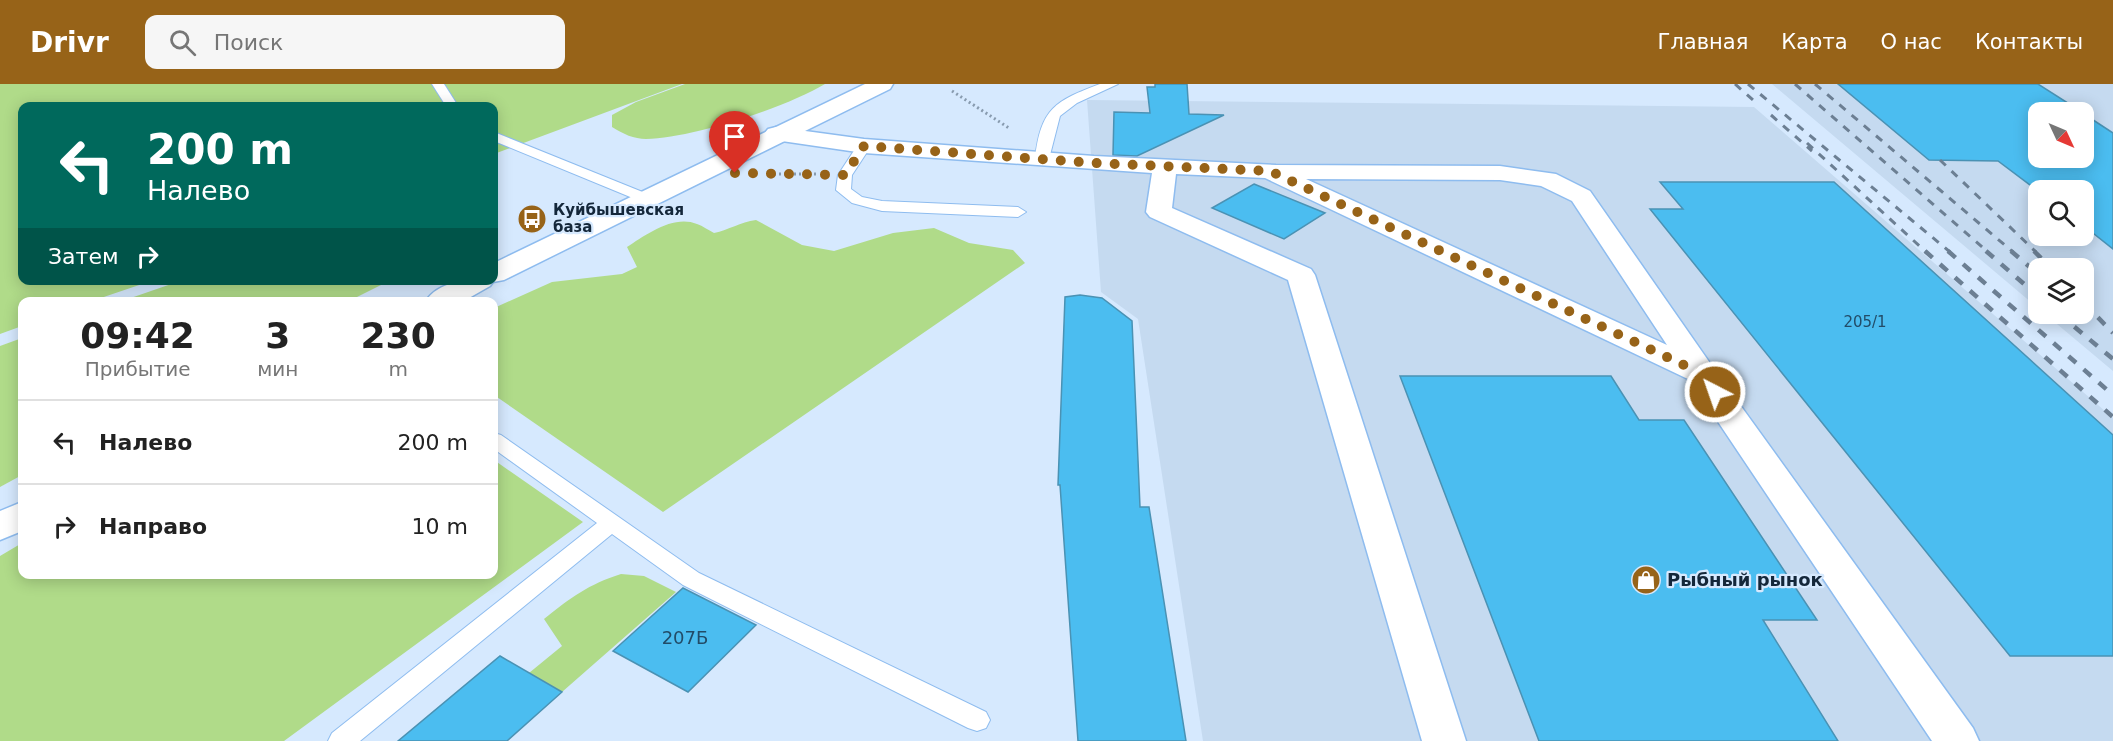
<!DOCTYPE html>
<html lang="ru">
<head>
<meta charset="utf-8">
<style>
	body { margin:0; font-family:"DejaVu Sans",sans-serif; background:#f6f6f6; color:#222; height:100vh; display:flex; flex-direction:column; font-size:22px; white-space:nowrap }
	* { box-sizing:border-box; margin:0 }
	p { font-size:20px; color:#767676 }
	.icon { flex:none; width:33px; height:33px; fill:none; stroke:currentColor; stroke-width:2; stroke-linecap:round; stroke-linejoin:round }
	.map { position:relative; flex:1; overflow:hidden }
	.details { position:absolute; left:18px; top:213px; width:480px; height:282px; display:flex; flex-direction:column; background:#fff; border-radius:12px; box-shadow:0 3px 15px #0003 }
	.details>* { flex:none }
	.top-card { position:absolute; left:18px; top:18px; width:480px; height:183px; border-radius:12px; box-shadow:0 3px 15px #0003; background:#00695c; color:#fff; overflow:hidden }
	.needle { width:39px; rotate:134deg }
	.fabs { position:absolute; left:2028px; top:18px; display:grid; gap:12px }
	.fabs a { display:grid; place-items:center; width:66px; height:66px; border-radius:12px; background:#fff; box-shadow:0 3px 15px #0003; font-size:30px }
	.pin { position:absolute; display:grid; place-items:center; width:51px; height:51px; color:#fff; margin:-62px -26px; border-radius:50% 50% 50% 0; rotate:-45deg; box-shadow:0 0 6px #0007 }
	.pin .icon { rotate:45deg }
	.me { position:absolute; width:66px; margin:-33px; rotate:319deg; stroke-linejoin:round; filter:drop-shadow(0 0 4px #0008) }
	.turn { display:flex; align-items:center; gap:21px; height:126px; padding:0 30px; font-size:27px }
	.turn .icon { width:78px; height:78px; stroke-width:2.5 }
	.turn b { display:block; font-size:42px; line-height:51px }
	.then { display:flex; align-items:center; height:57px; padding:0 30px; background:#0003; gap:12px; font-size:22px }
	.eta { display:flex; justify-content:space-evenly; align-items:center; height:102px; text-align:center }
	.eta b { font-size:36px; font-weight:600; line-height:42px }
	ul { padding:0; list-style:none }
	li { display:flex; align-items:center; gap:18px; height:84px; padding:0 30px; border-top:2px solid #e0e0e0 }
	li div { flex:1 }
	li b { display:block; font-size:22px }
	li em { font-style:normal }
	header { display:flex; align-items:center; gap:36px; box-sizing:border-box; height:84px; padding:0 30px; background:#976318; color:#fff }
	header strong { font-size:28px }
	nav { display:flex; gap:33px; margin-inline-start:auto; font-size:21px }
	.search { width:420px; height:54px; background:#f6f6f6; display:flex; align-items:center; gap:15px; box-sizing:border-box; padding:0 21px; border-radius:12px; color:#767676; font-size:22px }
	.map>svg:first-child { display:block }
	.built { fill:#c5daf0; fill-rule:evenodd }
	.green { fill:#b0db89 }
	.building { fill:#4bbdf0; stroke:#4a92b4; stroke-width:1.5 }
	.lines { fill:none; stroke-linecap:round; stroke-linejoin:round }
	.lane-casing { stroke:#8ebcef; stroke-width:2 }
	.street-casing { stroke:#8ebcef; stroke-width:3 }
	.primary-casing { stroke:#8ebcef; stroke-width:3 }
	.path { stroke:#889baf; stroke-width:3; stroke-dasharray:2 3; stroke-linecap:butt }
	.lane { fill:#fff; fill-rule:evenodd }
	.street { fill:#fff; fill-rule:evenodd }
	.primary { fill:#fff; fill-rule:evenodd }
	.rail-far1 { stroke:#6c7f93; stroke-width:3; stroke-dasharray:8 8; stroke-linecap:butt }
	.rail { stroke:#6c7f93; stroke-width:4.5; stroke-dasharray:10 10; stroke-linecap:butt }
	.route { stroke:#976318; stroke-width:10; stroke-dasharray:0 18 }
	.labels { text-anchor:middle; stroke-width:4.5; stroke-linejoin:round; paint-order:stroke }
	.far-poi-label { font-size:15px; font-weight:bold; fill:#14273a; stroke:#d6e9fe; text-anchor:start }
	.number-label { font-size:15px; fill:#224c68 }
	.poi-label { font-size:18px; font-weight:bold; fill:#14273a; stroke:#d6e9fe; text-anchor:start }
	.near-number-label { font-size:18px; fill:#224c68 }
</style>
</head>
<body>
<header>
<strong>Drivr</strong>
<div class="search"><svg class="icon" aria-label="search" viewBox="0 0 24 24"><circle cx="10" cy="10" r="6"/><path d="M15 15l6 6"/></svg>Поиск</div>
<nav><a>Главная</a><a>Карта</a><a>О нас</a><a>Контакты</a></nav>
</header>
<div class="map">
<svg width="2113" height="657" viewBox="0 0 2113 657">
	<rect width="100%" height="100%" fill="#d6e9fe"/>
	<!-- built -->
	<g class="built">
		<path d="M 1772,0 L 2113,0 L 2113,287 L 2045,230 L 2084,230 L 2084,184 L 2038,184 L 2038,224 ZM 2038,28 L 2084,28 L 2084,74 L 2038,74 ZM 2038,106 L 2084,106 L 2084,152 L 2038,152 Z"/>
		<path d="M 1087,16 L 1754,23 L 2113,334 L 2113,657 L 1203,657 L 1138,235 L 1101,208 Z"/>
	</g>
	<!-- green -->
	<g class="green">
		<path d="M 0,0 L 682,0 L 494,70 L 494,22 L 22,22 L 22,196 L 151,197 L 92,217 L 22,218 L 22,242 L 0,250 Z"/>
		<path d="M 685,0 L 825,0 C 787,23 692,54 646,55 C 634,55 623,50 612,43 L 612,31 L 636,18 Z"/>
		<path d="M 756,136 L 802,161 L 834,167 L 893,149 L 934,144 L 969,159 L 1013,166 L 1025,179 L 663,428 L 494,311 L 494,224 L 552,198 L 622,190 L 637,183 L 627,163 C 645,151 674,130 697,140 C 703,142 708,146 714,149 C 729,146 740,138 756,136 Z"/>
		<path d="M 180,197 L 180,196 L 389,197 L 349,217 L 122,217 Z"/>
		<path d="M 22,254 L 22,391 L 0,403 L 0,262 Z"/>
		<path d="M 494,376 L 583,438 L 284,657 L 0,657 L 0,472 L 22,459 L 22,490 L 494,490 Z"/>
		<path d="M 621,490 L 644,492 L 676,508 L 562,608 L 529,589 L 562,562 L 544,535 C 570,514 589,500 621,490 Z"/>
	</g>
	<!-- building -->
	<g class="building">
		<path d="M 1155,0 L 1187,0 L 1189,30 L 1224,31 L 1137,72 L 1113,71 L 1114,28 L 1150,29 L 1147,3 L 1155,3 Z"/>
		<path d="M 1838,0 L 2038,0 L 2082,28 L 2038,28 L 2038,74 L 2084,74 L 2084,30 L 2113,49 L 2113,165 L 2084,142 L 2084,106 L 2038,107 L 1998,77 L 1929,76 Z"/>
		<path d="M 1660,98 L 1834,98 L 2113,351 L 2113,572 L 2010,572 L 1650,125 L 1683,125 Z"/>
		<path d="M 1254,100 L 1325,129 L 1284,155 L 1212,124 Z"/>
		<path d="M 1080,211 L 1102,214 L 1132,237 L 1140,423 L 1149,423 L 1186,657 L 1078,657 L 1060,401 L 1058,401 L 1065,213 Z"/>
		<path d="M 1400,292 L 1611,292 L 1639,336 L 1684,336 L 1817,536 L 1763,536 L 1838,657 L 1539,657 Z"/>
		<path d="M 683,504 L 756,541 L 688,608 L 613,567 Z"/>
		<path d="M 500,572 L 562,608 L 507,657 L 398,657 Z"/>
	</g>
	<g class="lines">
		<!-- lane casing -->
		<g class="lane-casing">
			<g id="lane">
				<path d="M 432,0 L 444,0 L 458,22 L 446,22 Z"/>
				<path d="M 1100,0 L 1118,0 L 1077,19 L 1060,32 L 1049,75 L 1047,78 L 1037,78 L 1035,75 C 1041,24 1055,17 1100,0 Z"/>
				<path d="M 494,48 L 650,111 L 652,114 L 650,117 L 640,117 L 494,57 Z"/>
				<path d="M 864,58 L 871,62 L 852,91 L 851,105 L 862,113 L 882,117 L 1018,123 L 1026,128 L 1018,133 L 882,127 L 852,119 L 836,106 L 838,91 L 859,59 Z"/>
				<path d="M 494,349 L 501,351 L 699,489 L 986,628 L 990,636 L 986,644 L 977,647 L 968,644 L 683,501 L 612,450 L 360,657 L 328,657 L 332,649 L 597,439 L 494,365 Z"/>
			</g>
		</g>
		<!-- street casing -->
		<g class="street-casing">
			<path id="street" d="M 776,43 L 864,55 L 1094,72 L 1276,81 L 1500,82 L 1556,90 L 1590,107 L 1712,282 L 1973,644 L 1979,657 L 1932,657 L 1690,296 L 1265,94 L 1176,90 L 1172,124 L 1311,185 L 1315,191 L 1466,657 L 1422,657 L 1288,196 L 1150,133 L 1146,128 L 1152,89 L 864,69 L 768,55 L 764,50 L 768,45 ZM 1306,95 L 1500,96 L 1541,102 L 1572,117 L 1667,261 Z"/>
		</g>
		<!-- primary casing -->
		<g class="primary-casing">
			<g id="primary">
				<path d="M 865,0 L 893,0 L 890,5 L 504,196 L 493,198 L 490,202 L 462,218 L 425,218 C 440,195 470,196 494,196 L 494,179 Z"/>
				<path d="M 22,418 L 22,447 L 0,456 L 0,427 Z"/>
			</g>
		</g>
		<!-- path -->
		<g class="path">
			<path d="M 952,7 L 1009,44"/>
			<path d="M 769,90 L 819,90"/>
		</g>
		<!-- lane -->
		<use href="#lane" class="lane"/>
		<!-- street -->
		<use href="#street" class="street"/>
		<!-- primary -->
		<use href="#primary" class="primary"/>
		<!-- rail-far1 -->
		<g class="rail-far1">
			<path d="M 1735,0 L 1753,16"/>
			<path d="M 1748,0 L 1950,168"/>
			<path d="M 1795,0 L 1988,168"/>
			<path d="M 1815,0 L 2013,168"/>
			<path d="M 1771,31 L 1812,67"/>
			<path d="M 1807,59 L 1926,168"/>
			<path d="M 1940,76 L 2036,168"/>
		</g>
		<!-- rail -->
		<g class="rail">
			<path d="M 1925,167 L 2113,333"/>
			<path d="M 1948,167 L 2113,311"/>
			<path d="M 1986,167 L 2038,212"/>
			<path d="M 2011,167 L 2038,190"/>
			<path d="M 2034,167 L 2051,184"/>
			<path d="M 2084,219 L 2113,249"/>
			<path d="M 2059,230 L 2113,275"/>
		</g>
	</g>
	<g class="lines">
		<!-- route -->
		<path class="route" d="M 735,89 L 845,91 L 864,62 L 1094,79 L 1270,87 L 1701,289 L 1715,308"/>
	</g>
	<!-- icons -->
	<defs>
		<g id="bus-disc" transform="scale(1.5)"><circle r="9.5" fill="#976318" stroke="#d6e9fe"/><path d="M-5-6H5V4H4V6H2V4H-2V6H-4V4H-5ZM-3.5-4V0h7V-4ZM-3.5 1.2v1.5H-2V1.2ZM2 1.2v1.5H3.5V1.2Z" fill="#fff"/></g>
		<g id="shop-disc" transform="scale(1.5)"><circle r="9.5" fill="#976318" stroke="#d6e9fe"/><path d="M-5-2.5h2.3a2.7 3.5 0 0 1 5.4 0H5L5.5 6h-11ZM-1.5-2.5h3a1.5 2.3 0 0 0-3 0Z" fill="#fff"/></g>
	</defs>
	<g fill-rule="evenodd">
		<use href="#bus-disc" x="532" y="135"/>
		<use href="#shop-disc" x="1646" y="496"/>
	</g>
	<g class="labels">
		<!-- far-poi labels -->
		<g class="far-poi-label">
			<text x="553" y="131">Куйбышевская<tspan x="553" dy="17">база</tspan></text>
		</g>
		<!-- number labels -->
		<g class="number-label">
			<text x="1865" y="243">205/1</text>
		</g>
		<!-- poi labels -->
		<g class="poi-label">
			<text x="1667" y="502">Рыбный рынок</text>
		</g>
		<!-- near-number labels -->
		<g class="near-number-label">
			<text x="685" y="560">207Б</text>
		</g>
	</g>
</svg>
<div class="fabs">
<a><svg class="needle" viewBox="-14 -14 28 28"><path d="M0-13l5 13h-10z" fill="#e53935"/><path d="M0 13l5-13h-10z" fill="#767676"/></svg></a>
<a><svg class="icon" aria-label="search" viewBox="0 0 24 24"><circle cx="10" cy="10" r="6"/><path d="M15 15l6 6"/></svg></a>
<a><svg class="icon" aria-label="layers" viewBox="0 0 24 24"><path d="M12 4l9 5-9 5-9-5zM3 14l9 5 9-5"/></svg></a>
</div>
<div class="pin" style="left:735px;top:89px;background:#d93025"><svg class="icon" aria-label="arrive" viewBox="0 0 24 24"><path d="M6 21V4h12l-3 4 3 4H6"/></svg></div>
<svg class="me" style="left:1715px;top:308px" viewBox="-20 -20 40 40"><circle r="17" fill="#976318" stroke="#fff" stroke-width="3"/><path d="M0-11L8 9 0 5-8 9z" fill="#fff"/></svg>
<div class="top-card">
<div class="turn"><svg class="icon" aria-label="left" viewBox="0 0 24 24"><path d="M17 20v-9H6M10 6l-5 5 5 5"/></svg><div><b>200 m</b>Налево</div></div>
<div class="then">Затем<svg class="icon" aria-label="right" viewBox="0 0 24 24"><path d="M7 20v-9h11M14 6l5 5-5 5"/></svg></div>
</div>
<section class="details">
<div class="eta">
<div><b>09:42</b><p>Прибытие</p></div>
<div><b>3</b><p>мин</p></div>
<div><b>230</b><p>m</p></div>
</div>
<ul>
<li><svg class="icon" aria-label="left" viewBox="0 0 24 24"><path d="M17 20v-9H6M10 6l-5 5 5 5"/></svg><div><b>Налево</b></div><em>200 m</em></li>
<li><svg class="icon" aria-label="right" viewBox="0 0 24 24"><path d="M7 20v-9h11M14 6l5 5-5 5"/></svg><div><b>Направо</b></div><em>10 m</em></li>
</ul>
</section>
</div>
</body>
</html>
